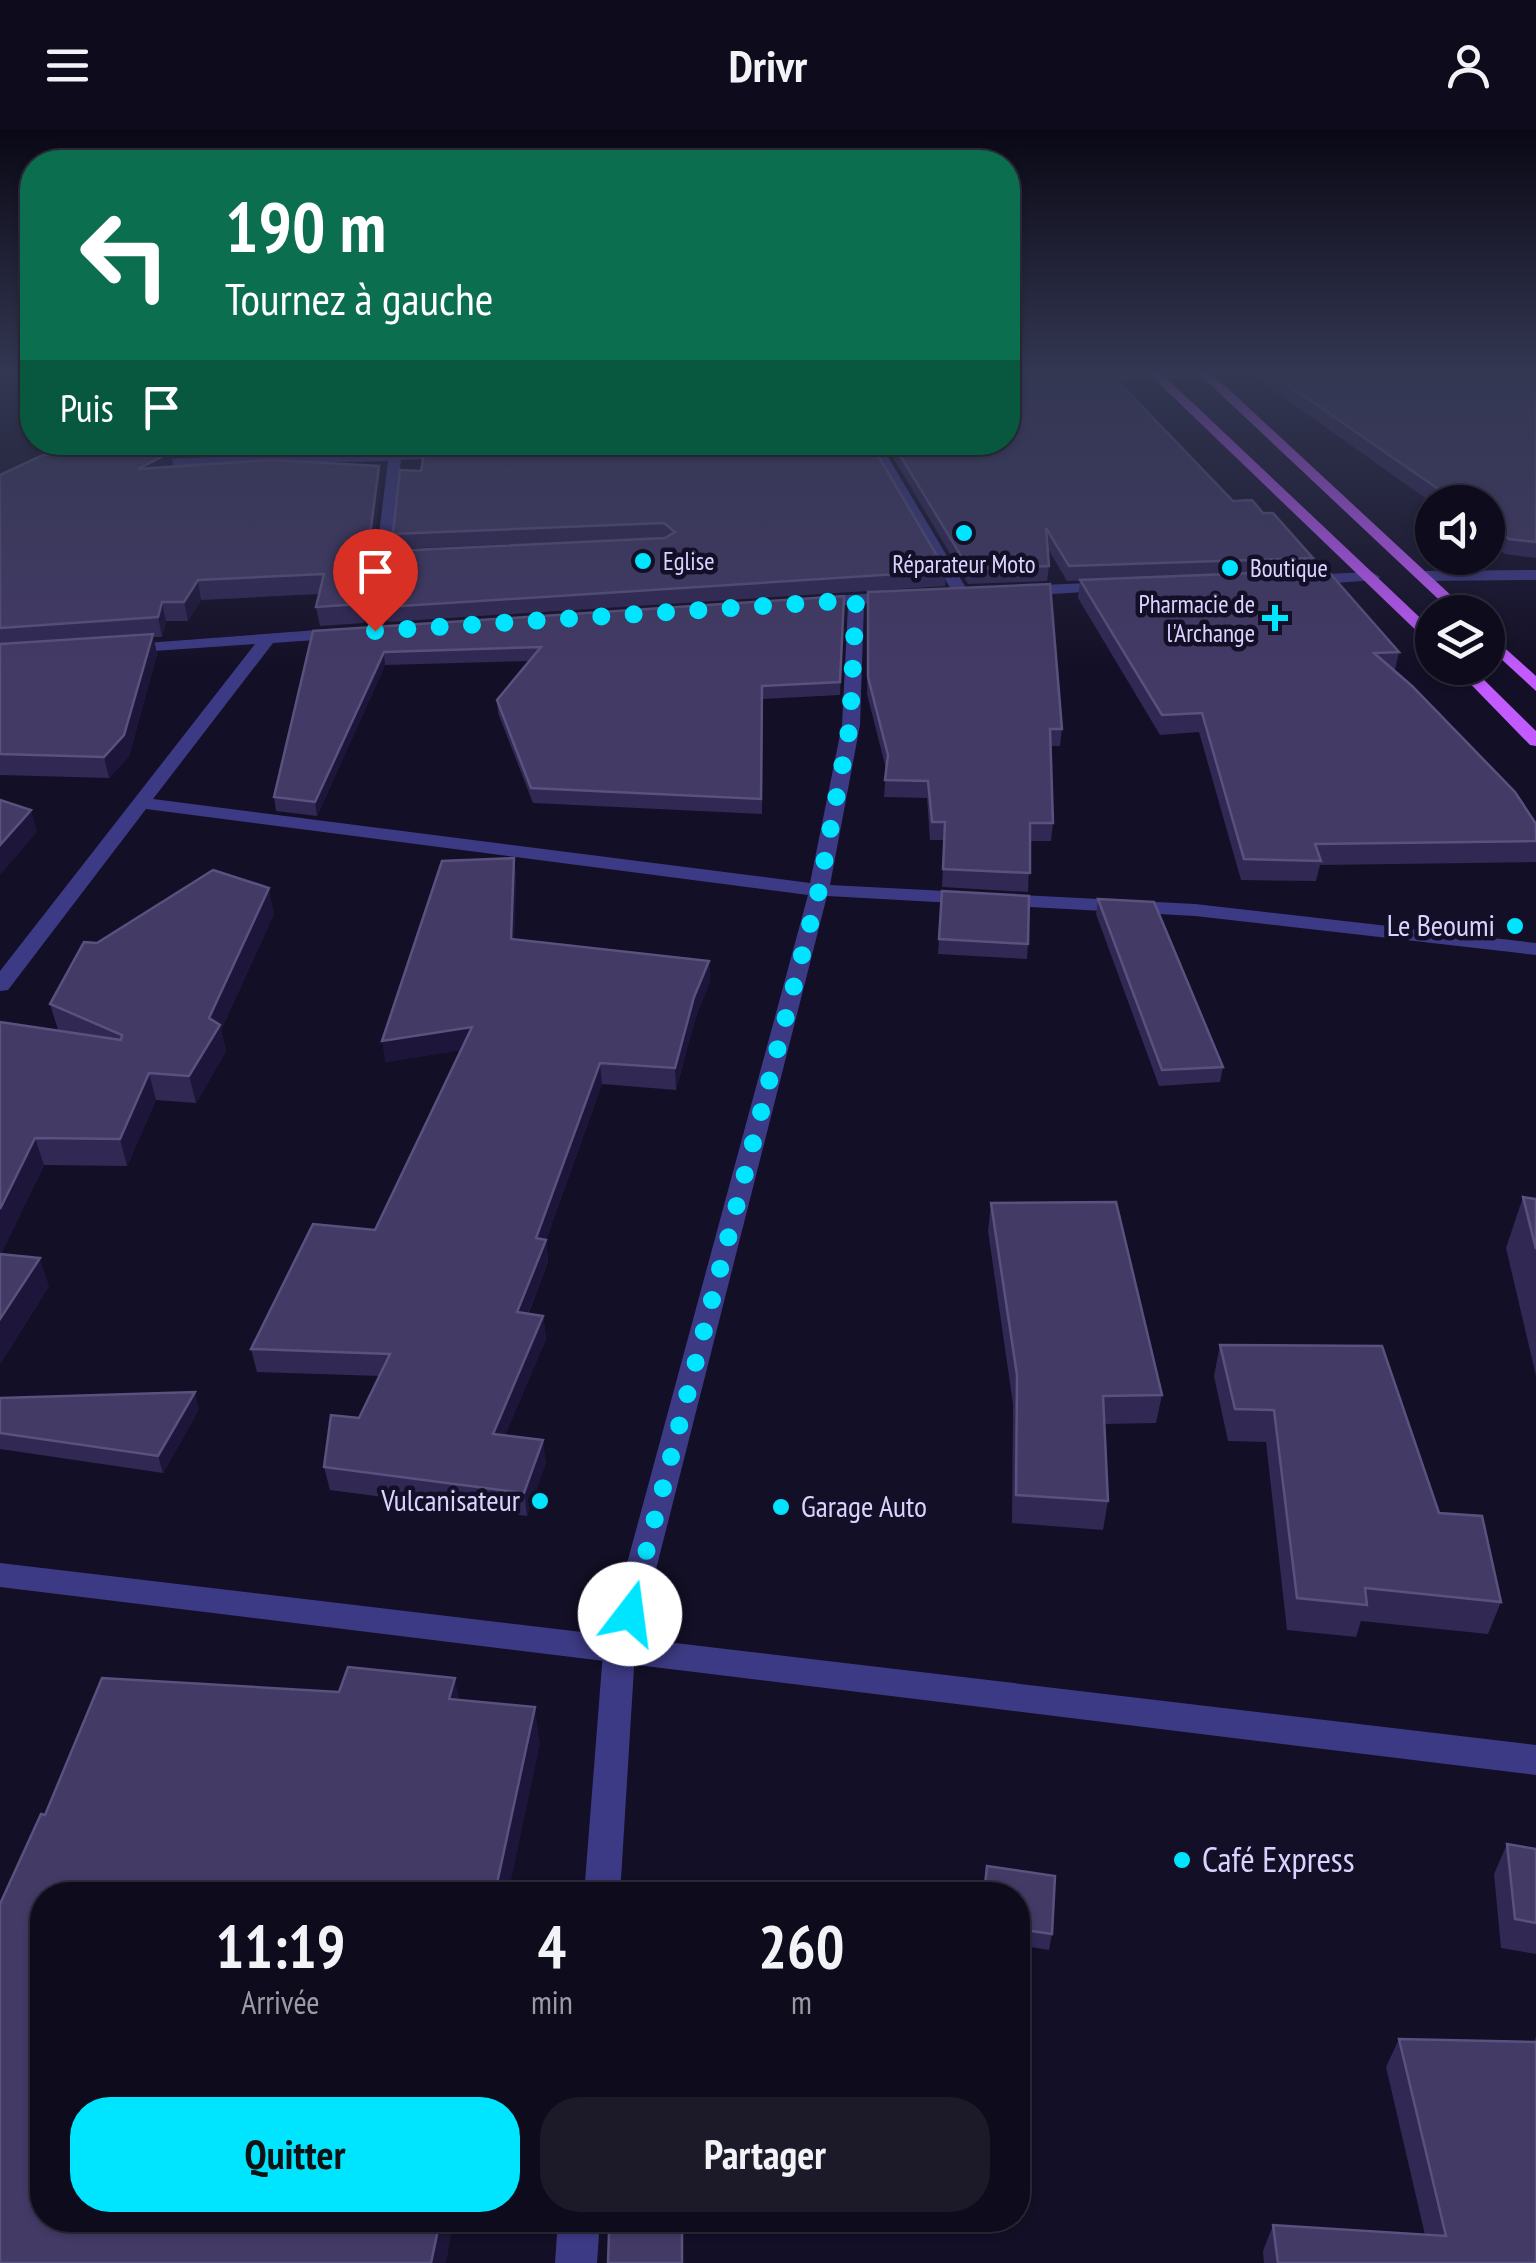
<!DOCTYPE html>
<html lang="fr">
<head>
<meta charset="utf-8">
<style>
	body { margin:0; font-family:"PT Sans Narrow",sans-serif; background:#1c1929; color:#f1f3f6; height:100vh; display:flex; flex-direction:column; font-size:38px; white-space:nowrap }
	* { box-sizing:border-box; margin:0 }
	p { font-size:32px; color:#9b9ba3 }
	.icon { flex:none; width:55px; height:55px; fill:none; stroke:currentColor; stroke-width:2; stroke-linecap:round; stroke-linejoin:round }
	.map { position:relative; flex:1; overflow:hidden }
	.sheet { position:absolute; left:30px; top:1752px; width:1000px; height:350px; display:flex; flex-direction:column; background:#0e0b1c; border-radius:40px; box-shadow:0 2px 8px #0004,0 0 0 2px #2e2b3b }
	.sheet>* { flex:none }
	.guide { position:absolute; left:20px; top:20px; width:1000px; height:305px; border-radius:40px; box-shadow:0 2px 8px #0004,0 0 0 2px #2e2b3b; background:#0b6e4f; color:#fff; overflow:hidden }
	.tools { position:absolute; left:1415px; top:355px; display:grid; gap:20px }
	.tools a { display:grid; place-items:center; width:90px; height:90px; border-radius:50%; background:#0e0b1c; box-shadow:0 2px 8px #0004,0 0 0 2px #2e2b3b; font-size:50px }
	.pin { position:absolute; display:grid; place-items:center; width:85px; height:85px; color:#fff; margin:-102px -42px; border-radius:50% 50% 50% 0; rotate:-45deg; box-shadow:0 0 10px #0007 }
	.pin .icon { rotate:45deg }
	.me { position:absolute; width:110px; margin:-55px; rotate:15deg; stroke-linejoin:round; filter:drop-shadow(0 0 8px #0008) }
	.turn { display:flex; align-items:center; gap:35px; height:210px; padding:0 40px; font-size:45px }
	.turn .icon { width:130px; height:130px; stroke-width:2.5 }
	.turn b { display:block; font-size:70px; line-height:85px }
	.then { display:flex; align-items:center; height:95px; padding:0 40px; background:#0003; gap:20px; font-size:38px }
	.eta { display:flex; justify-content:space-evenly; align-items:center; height:170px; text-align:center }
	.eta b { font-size:60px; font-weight:600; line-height:70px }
	.cta { display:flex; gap:20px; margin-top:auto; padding:20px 40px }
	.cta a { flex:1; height:115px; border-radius:40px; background:#00e5ff; color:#111; font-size:40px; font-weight:600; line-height:115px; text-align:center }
	.cta a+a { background:#1c1929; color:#f1f3f6 }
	header { display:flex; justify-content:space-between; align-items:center; height:130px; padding:0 40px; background:#0e0b1c; font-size:45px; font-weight:600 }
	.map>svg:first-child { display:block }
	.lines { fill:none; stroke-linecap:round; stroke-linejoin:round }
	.minor { fill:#3d3a85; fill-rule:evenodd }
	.tertiary { fill:#3d3a85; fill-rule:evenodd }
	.primary { fill:#c25bff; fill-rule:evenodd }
	.wall { fill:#312854 }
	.shaded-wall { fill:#1d163a }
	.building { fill:#433a66; stroke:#5a527e; stroke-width:2.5 }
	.route { stroke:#00e5ff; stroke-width:18; stroke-dasharray:0 32.4 }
	.poi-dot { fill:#00e5ff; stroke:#130f26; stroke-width:4 }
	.labels { text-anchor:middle; stroke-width:9; stroke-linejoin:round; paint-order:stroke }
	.far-poi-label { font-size:25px; fill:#d9d4ff; stroke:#130f26; text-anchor:start }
	.poi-label { font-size:30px; fill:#d9d4ff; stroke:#130f26; text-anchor:end }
	.near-poi-label { font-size:35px; fill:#d9d4ff; stroke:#130f26; text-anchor:start }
</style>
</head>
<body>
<header><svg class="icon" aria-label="menu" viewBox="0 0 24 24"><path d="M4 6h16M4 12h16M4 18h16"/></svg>Drivr<svg class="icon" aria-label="person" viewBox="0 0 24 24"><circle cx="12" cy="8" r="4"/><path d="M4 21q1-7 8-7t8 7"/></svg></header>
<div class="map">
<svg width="1536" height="2133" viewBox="0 0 1536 2133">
	<rect width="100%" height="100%" fill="#130f26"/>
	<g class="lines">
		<!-- minor -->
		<g class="minor">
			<path d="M 1165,241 L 1211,243 L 1205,247 L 1082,252 L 1076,248 L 1082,244 Z"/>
			<path d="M 80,312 L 97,312 L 0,360 L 0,351 Z"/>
			<path d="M 866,312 L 879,312 L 969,463 L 966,466 L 953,463 Z"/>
			<path d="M 456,321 L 463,325 L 461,328 L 401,330 L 391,423 L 426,422 L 433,426 L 426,430 L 390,432 L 383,501 L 375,506 L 367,501 L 388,331 L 141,337 L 134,333 L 141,329 Z"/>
			<path d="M 1536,440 L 1536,450 L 1422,451 L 1414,446 L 1422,441 Z"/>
			<path d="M 1372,442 L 1380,447 L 1377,450 L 1303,455 L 1295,450 L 1303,445 Z"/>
			<path d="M 1113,452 L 1118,454 L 1118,460 L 1018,466 L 1010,461 L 1018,456 Z"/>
			<path d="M 898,462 L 906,467 L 903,470 L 864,474 L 860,595 L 830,755 L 1195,774 L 1536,813 L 1536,825 L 1195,786 L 827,766 L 635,1522 L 620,1765 L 584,1765 L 603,1522 L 808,765 L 146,679 L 8,860 L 0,861 L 0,841 L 255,514 L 125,523 L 117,518 L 119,515 L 344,498 L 352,503 L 344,508 L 273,513 L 153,669 L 810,753 L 842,595 L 848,475 L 813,477 L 805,472 L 813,467 Z"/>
			<path d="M 558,2090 L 600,2090 L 597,2133 L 555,2133 Z"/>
		</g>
		<!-- tertiary -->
		<path class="tertiary" d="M 0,1433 L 1536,1615 L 1536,1645 L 0,1457 Z"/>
		<!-- primary -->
		<g class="primary">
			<path d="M 1146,241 L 1159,241 L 1432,499 L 1432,512 L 1426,510 Z"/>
			<path d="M 1196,241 L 1209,241 L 1469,482 L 1452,482 Z"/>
			<path d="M 1488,503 L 1536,546 L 1536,561 L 1488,517 Z"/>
			<path d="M 1455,538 L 1472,538 L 1536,601 L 1536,616 L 1530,615 Z"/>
		</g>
	</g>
	<!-- wall -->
	<g class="wall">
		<path d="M 1008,241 L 1045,241 L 1008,242 L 1008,244 L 1233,371 L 1263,383 L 1313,428 L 1310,441 L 1399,522 L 1395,540 L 1536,694 L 1536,732 L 1320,735 L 1316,751 L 1241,750 L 1199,602 L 1160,605 L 1078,468 L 1080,450 L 1095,450 L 1067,451 L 1047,417 L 1049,436 L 1047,451 L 968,454 L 884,312 L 1008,312 Z"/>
		<path d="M 1247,241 L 1536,241 L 1536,428 L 1505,424 L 1488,412 L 1488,372 L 1432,373 Z"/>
		<path d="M 76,312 L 228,312 L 207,323 L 171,324 L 173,336 L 381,353 L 364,493 L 320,496 L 316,477 L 320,464 L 201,470 L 188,491 L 166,491 L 162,507 L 153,507 L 157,524 L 129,626 L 109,648 L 0,645 L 0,345 L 78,325 Z"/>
		<path d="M 521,312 L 650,312 L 521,316 Z"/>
		<path d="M 661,312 L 870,312 L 946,441 L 945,456 L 388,492 L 386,477 L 665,408 L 395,419 L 393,404 L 421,341 L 663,313 Z"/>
		<path d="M 868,462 L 1062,599 L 1060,616 L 1050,616 L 1053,693 L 1051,711 L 1030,711 L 1028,762 L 942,757 L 944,710 L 930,710 L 927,668 L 884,667 L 886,639 L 867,564 Z"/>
		<path d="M 844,466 L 840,565 L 763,569 L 762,684 L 533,673 L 498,583 L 497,570 L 530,531 L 385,535 L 317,686 L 276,681 L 274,667 L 313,501 Z"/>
		<path d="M 514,728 L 516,748 L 514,809 L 709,831 L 710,851 L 695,889 L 676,960 L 602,954 L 546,1110 L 548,1132 L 528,1184 L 543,1186 L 546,1209 L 505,1305 L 546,1332 L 527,1386 L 330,1360 L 324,1337 L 359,1288 L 380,1246 L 257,1242 L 251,1219 L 375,1100 L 461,920 L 385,932 Z"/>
		<path d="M 942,761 L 1028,814 L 1027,829 L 938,824 Z"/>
		<path d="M 1098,769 L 1223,937 L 1220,952 L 1159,956 L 1096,784 Z"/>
		<path d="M 274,784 L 221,900 L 226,921 L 196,973 L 156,970 L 127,1036 L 44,1035 L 1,1124 L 49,1156 L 0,1234 L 0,892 L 58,900 L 50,874 L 97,813 Z"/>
		<path d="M 1523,1067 L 1536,1069 L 1536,1246 L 1506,1118 Z"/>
		<path d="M 991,1073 L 1162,1265 L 1156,1293 L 1104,1294 L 1108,1371 L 1103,1400 L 1012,1393 L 1013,1274 L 988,1101 Z"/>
		<path d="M 1220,1215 L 1439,1383 L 1501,1472 L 1488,1504 L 1361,1491 L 1356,1507 L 1287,1500 L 1266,1312 L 1228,1311 L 1214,1246 Z"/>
		<path d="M 0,1268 L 199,1279 L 163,1343 L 0,1319 Z"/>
		<path d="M 1507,1714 L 1536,1719 L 1536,1824 L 1501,1818 L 1494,1744 Z"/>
		<path d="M 1018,1765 L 1052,1804 L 1049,1820 L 1018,1815 Z"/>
		<path d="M 1536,1907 L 1536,2133 L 1264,2133 L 1263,2121 L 1273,2095 L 1425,2105 L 1386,1937 L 1399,1909 L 1534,1912 Z"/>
	</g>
	<!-- shaded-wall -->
	<g class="shaded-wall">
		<path d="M 205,312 L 228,312 L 207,323 Z"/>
		<path d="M 171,322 L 174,340 L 138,339 Z"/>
		<path d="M 379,336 L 381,353 L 364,493 L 361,474 Z"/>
		<path d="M 198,450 L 201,470 L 188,491 L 184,472 Z"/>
		<path d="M 162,472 L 166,491 L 162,507 L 158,487 Z"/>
		<path d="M 153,504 L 157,524 L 129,626 L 109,648 L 104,627 Z"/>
		<path d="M 384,522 L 385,535 L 317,686 L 315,672 Z"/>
		<path d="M 31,680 L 37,702 L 0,745 L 0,715 Z"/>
		<path d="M 514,728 L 516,748 L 513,829 L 511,809 Z"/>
		<path d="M 269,758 L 274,784 L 221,900 L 226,921 L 196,973 L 189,946 L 209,888 Z"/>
		<path d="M 709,831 L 710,851 L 695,889 L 676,960 L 675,938 L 694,867 Z"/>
		<path d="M 472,897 L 475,918 L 385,932 L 382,911 Z"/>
		<path d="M 600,933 L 602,954 L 546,1110 L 548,1132 L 519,1205 L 517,1182 L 536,1108 Z"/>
		<path d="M 149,943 L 156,970 L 127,1036 L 120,1009 Z"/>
		<path d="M 35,1008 L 44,1035 L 0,1126 L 0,1079 Z"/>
		<path d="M 40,1128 L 49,1156 L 0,1234 L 0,1189 Z"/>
		<path d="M 543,1186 L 546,1209 L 496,1327 L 493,1304 Z"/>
		<path d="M 195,1262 L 199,1279 L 163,1343 L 158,1326 Z"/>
		<path d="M 543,1310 L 546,1332 L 527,1386 L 524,1363 Z"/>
		<path d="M 455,1548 L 462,1585 L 449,1569 Z"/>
		<path d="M 535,1577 L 540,1614 L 508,1765 L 497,1765 L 496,1758 Z"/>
		<path d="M 440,2090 L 454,2090 L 446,2133 L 431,2133 Z"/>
	</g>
	<!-- building -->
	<g class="building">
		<path d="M 1268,241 L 1536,241 L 1536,412 L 1509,409 L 1488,394 L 1488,372 L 1457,372 Z"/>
		<path d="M 1109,242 L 1233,371 L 1252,370 L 1263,383 L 1273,383 L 1313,428 L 1069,436 L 1046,398 L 1049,436 L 969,439 L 892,312 L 1008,312 L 1008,244 Z"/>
		<path d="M 664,312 L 870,312 L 946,441 L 386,477 L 392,421 L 665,408 L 675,402 L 664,393 L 393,404 L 400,340 L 421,341 L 424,324 Z"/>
		<path d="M 171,322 L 138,339 L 272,330 L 379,336 L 361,474 L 316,477 L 324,444 L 198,450 L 184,472 L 162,472 L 158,487 L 0,498 L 0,345 L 43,325 Z"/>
		<path d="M 1327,440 L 1399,522 L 1374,523 L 1412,556 L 1515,662 L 1536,694 L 1536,711 L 1315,714 L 1321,731 L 1244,729 L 1202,583 L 1162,585 L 1080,450 Z"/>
		<path d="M 1050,454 L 1062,599 L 1050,599 L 1053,693 L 1030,693 L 1030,743 L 943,739 L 945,692 L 932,692 L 928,651 L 885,650 L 888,625 L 868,547 L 868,462 Z"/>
		<path d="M 844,466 L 840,552 L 762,556 L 761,669 L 531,658 L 497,570 L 541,517 L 384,522 L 315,672 L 274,667 L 313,501 Z"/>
		<path d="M 153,504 L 124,605 L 104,627 L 0,624 L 0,514 Z"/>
		<path d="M 0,670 L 31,680 L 0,715 Z"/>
		<path d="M 514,728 L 511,809 L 709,831 L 694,867 L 675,938 L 600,933 L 536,1108 L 546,1110 L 517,1182 L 543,1186 L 493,1304 L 543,1310 L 524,1363 L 324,1337 L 331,1285 L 359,1288 L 390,1224 L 251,1219 L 313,1094 L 375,1100 L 472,897 L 382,911 L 442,731 Z"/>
		<path d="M 213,740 L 269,758 L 209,888 L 220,895 L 189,946 L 149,943 L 120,1009 L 35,1008 L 0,1079 L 0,892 L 121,910 L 122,905 L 50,874 L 84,812 L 97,813 Z"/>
		<path d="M 942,761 L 1029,766 L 1028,814 L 939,809 Z"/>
		<path d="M 1098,769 L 1154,772 L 1223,937 L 1162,940 Z"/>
		<path d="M 1523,1067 L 1536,1069 L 1536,1119 Z"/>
		<path d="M 1116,1072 L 1162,1265 L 1103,1266 L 1108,1371 L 1016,1365 L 1017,1245 L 991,1073 Z"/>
		<path d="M 0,1124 L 40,1128 L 0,1189 Z"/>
		<path d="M 1220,1215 L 1382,1216 L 1439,1383 L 1482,1386 L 1501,1472 L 1365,1458 L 1367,1475 L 1297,1468 L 1274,1280 L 1235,1279 Z"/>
		<path d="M 195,1262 L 158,1326 L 0,1303 L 0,1268 Z"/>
		<path d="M 348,1537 L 455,1548 L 449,1569 L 535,1577 L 496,1758 L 504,1758 L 502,1765 L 42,1765 L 42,2090 L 133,2090 L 267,2098 L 269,2090 L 440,2090 L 431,2133 L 0,2133 L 0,1774 L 41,1684 L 45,1685 L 102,1548 L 339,1562 Z"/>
		<path d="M 1507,1714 L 1536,1719 L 1536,1793 L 1515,1789 Z"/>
		<path d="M 987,1736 L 1055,1746 L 1052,1804 L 1018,1799 L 1018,1765 L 984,1765 Z"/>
		<path d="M 1399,1909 L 1536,1912 L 1536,2133 L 1278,2133 L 1273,2095 L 1446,2106 Z"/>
		<path d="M 682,2101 L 682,2133 L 608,2133 L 609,2103 Z"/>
	</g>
	<!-- sky -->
	<linearGradient id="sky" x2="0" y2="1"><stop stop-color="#0a0815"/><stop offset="0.45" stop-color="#333752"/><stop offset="1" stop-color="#333752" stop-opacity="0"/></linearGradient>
	<rect width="1536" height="540" fill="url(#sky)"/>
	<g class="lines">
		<!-- route -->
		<path class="route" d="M 375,501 L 856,470 L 850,595 L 819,760 L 630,1484"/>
	</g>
	<!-- markers -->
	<g class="poi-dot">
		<circle cx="964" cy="403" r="10"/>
		<circle cx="643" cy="431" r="10"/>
		<circle cx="1230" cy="438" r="10"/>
		<path d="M1270 473h10v10h10v10h-10v10h-10v-10h-10v-10h10z"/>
		<circle cx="1515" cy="796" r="10"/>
		<circle cx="540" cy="1371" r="10"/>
		<circle cx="781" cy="1377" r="10"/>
		<circle cx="1182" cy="1730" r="10"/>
	</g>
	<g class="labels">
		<!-- far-poi labels -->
		<g class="far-poi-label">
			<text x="663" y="440">Eglise</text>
			<text x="964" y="443" text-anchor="middle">Réparateur Moto</text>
			<text x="1250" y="447">Boutique</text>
			<text x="1255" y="483" text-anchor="end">Pharmacie de<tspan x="1255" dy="29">l'Archange</tspan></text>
		</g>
		<!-- poi labels -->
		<g class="poi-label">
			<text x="1495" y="806">Le Beoumi</text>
			<text x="520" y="1381">Vulcanisateur</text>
			<text x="801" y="1387" text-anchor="start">Garage Auto</text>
		</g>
		<!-- near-poi labels -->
		<g class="near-poi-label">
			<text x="1202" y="1742">Café Express</text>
		</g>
	</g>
</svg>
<div class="tools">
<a><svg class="icon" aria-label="sound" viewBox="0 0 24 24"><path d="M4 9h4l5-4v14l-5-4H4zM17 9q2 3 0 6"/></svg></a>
<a><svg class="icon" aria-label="layers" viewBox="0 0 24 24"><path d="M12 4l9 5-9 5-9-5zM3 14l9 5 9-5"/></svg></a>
</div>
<div class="pin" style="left:375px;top:501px;background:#d93025"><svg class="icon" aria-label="arrive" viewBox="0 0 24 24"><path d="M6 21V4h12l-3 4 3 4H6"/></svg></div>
<svg class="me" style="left:630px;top:1484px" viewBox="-20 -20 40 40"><circle r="19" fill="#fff"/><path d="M0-13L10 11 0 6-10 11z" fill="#00e5ff"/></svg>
<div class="guide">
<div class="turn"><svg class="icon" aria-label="left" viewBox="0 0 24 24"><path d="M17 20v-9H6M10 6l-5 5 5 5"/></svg><div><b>190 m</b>Tournez à gauche</div></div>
<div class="then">Puis<svg class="icon" aria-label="arrive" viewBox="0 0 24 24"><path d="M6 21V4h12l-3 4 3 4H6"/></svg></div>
</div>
<section class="sheet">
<div class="eta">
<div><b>11:19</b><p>Arrivée</p></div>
<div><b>4</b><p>min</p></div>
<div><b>260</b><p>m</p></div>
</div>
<div class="cta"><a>Quitter</a><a>Partager</a></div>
</section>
</div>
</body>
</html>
